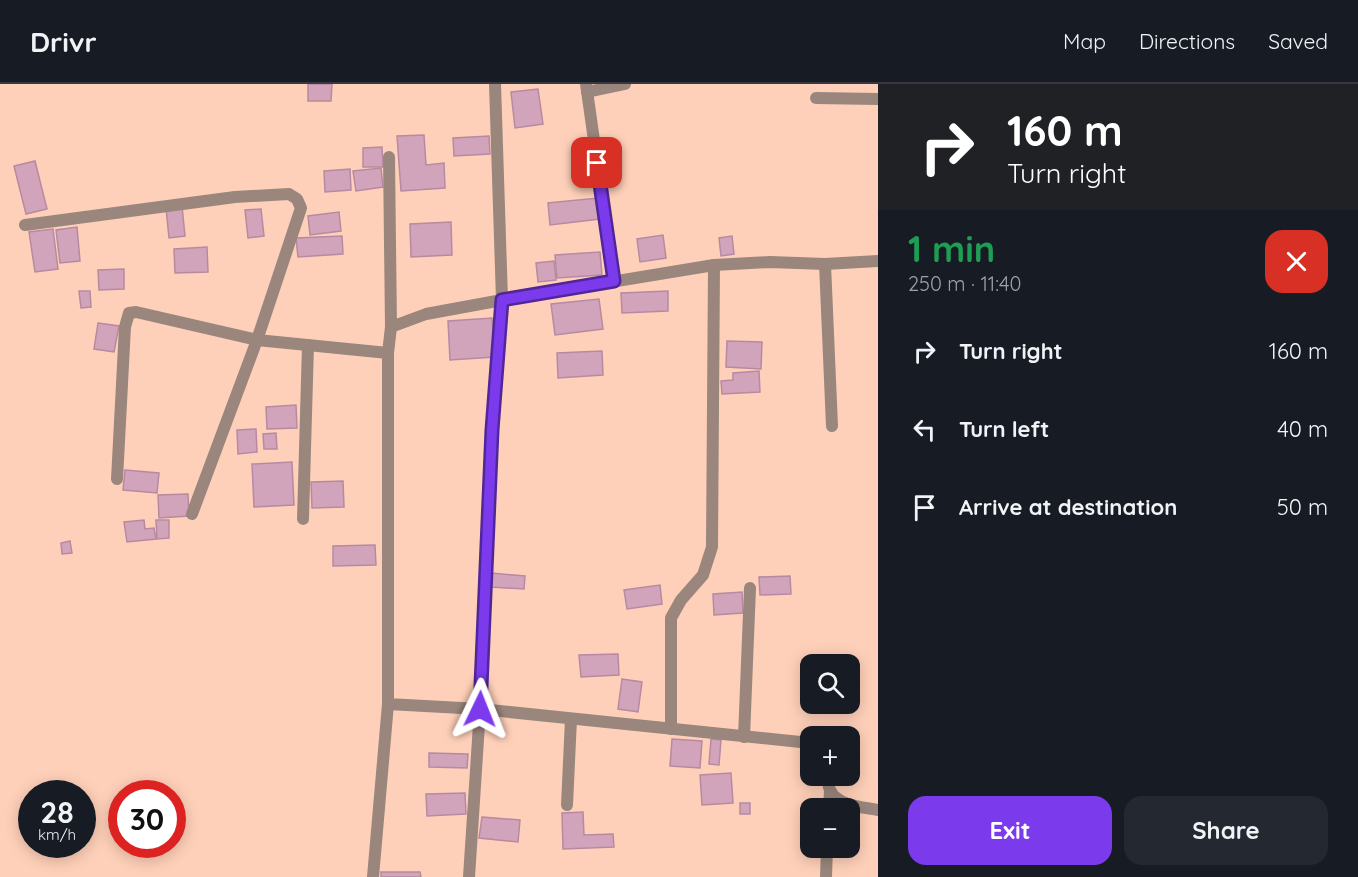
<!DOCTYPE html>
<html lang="en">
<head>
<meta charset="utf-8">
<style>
	body { margin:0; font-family:Quicksand,sans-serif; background:#242831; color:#f1f3f6; height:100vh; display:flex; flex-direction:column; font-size:22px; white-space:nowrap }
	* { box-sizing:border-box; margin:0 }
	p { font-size:20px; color:#9ea1a6 }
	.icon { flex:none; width:33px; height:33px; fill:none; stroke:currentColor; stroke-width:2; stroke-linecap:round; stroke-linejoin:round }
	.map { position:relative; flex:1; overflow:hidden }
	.sheet { display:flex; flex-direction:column; background:#171b24; width:480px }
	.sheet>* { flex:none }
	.banner { background:#202124; color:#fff; overflow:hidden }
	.fabs { position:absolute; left:800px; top:570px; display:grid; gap:12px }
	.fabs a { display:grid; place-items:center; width:60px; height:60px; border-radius:12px; background:#171b24; box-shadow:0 3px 15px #0003; font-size:30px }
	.speed { position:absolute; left:18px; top:696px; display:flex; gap:12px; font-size:30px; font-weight:700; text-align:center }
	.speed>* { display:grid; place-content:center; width:78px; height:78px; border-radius:50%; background:#171b24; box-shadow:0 3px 15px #0003; line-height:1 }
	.speed small { font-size:15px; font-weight:400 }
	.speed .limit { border:9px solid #d22; background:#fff; color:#111 }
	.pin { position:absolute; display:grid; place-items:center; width:51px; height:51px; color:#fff; margin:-26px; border-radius:12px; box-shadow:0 3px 9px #0006 }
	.me { position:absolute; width:66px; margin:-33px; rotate:2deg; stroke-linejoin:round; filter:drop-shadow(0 0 4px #0008) }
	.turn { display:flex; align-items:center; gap:21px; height:126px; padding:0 30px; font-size:27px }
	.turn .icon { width:78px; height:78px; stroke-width:2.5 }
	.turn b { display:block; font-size:42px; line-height:51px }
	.round { display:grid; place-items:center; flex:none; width:63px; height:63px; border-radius:18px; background:#242831 }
	.overview { display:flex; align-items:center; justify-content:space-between; height:102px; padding:0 30px }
	h1 { font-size:36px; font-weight:700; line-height:45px; color:#1e9e55 }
	.primary-button { display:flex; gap:12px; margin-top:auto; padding:12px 30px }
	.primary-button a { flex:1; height:69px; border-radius:18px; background:#7c3aed; color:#fff; font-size:24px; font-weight:700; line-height:69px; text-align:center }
	.primary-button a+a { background:#242831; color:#f1f3f6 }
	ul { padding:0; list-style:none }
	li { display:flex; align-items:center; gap:18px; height:78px; padding:0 30px }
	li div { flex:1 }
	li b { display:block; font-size:22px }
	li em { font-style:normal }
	header { display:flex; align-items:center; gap:36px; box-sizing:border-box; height:84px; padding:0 30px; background:#171b24; border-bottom:2px solid #363941 }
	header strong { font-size:28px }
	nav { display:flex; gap:33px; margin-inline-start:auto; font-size:21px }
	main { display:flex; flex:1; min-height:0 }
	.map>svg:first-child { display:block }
	.building { fill:#d1a4bb; stroke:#b78aa1; stroke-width:1.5 }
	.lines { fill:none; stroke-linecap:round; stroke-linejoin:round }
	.street { stroke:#9a867d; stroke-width:12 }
	.route-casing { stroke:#51269a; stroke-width:15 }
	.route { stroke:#7c3aed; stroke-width:10 }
</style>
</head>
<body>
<header>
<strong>Drivr</strong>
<nav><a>Map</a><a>Directions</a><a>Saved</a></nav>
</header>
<main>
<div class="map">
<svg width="878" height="793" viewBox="0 0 878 793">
	<rect width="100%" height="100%" fill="#ffd0b9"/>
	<!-- building -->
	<g class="building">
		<path d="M 308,0 L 332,0 L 331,17 L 308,17 Z"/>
		<path d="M 538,5 L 543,40 L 515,44 L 511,8 Z"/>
		<path d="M 424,51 L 426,81 L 444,79 L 445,104 L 401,107 L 397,52 Z"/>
		<path d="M 489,52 L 490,70 L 454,72 L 453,54 Z"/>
		<path d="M 382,63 L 383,83 L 363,83 L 363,64 Z"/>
		<path d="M 35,77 L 47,125 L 26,130 L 14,82 Z"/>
		<path d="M 381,84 L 383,103 L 356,107 L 353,87 Z"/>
		<path d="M 350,85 L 351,106 L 325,108 L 324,87 Z"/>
		<path d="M 598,114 L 600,135 L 550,141 L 548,119 Z"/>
		<path d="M 182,122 L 185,152 L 169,154 L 166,124 Z"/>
		<path d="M 261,125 L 264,152 L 248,154 L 245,126 Z"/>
		<path d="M 339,128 L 341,147 L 310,151 L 308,132 Z"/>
		<path d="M 451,138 L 452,171 L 411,173 L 410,140 Z"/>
		<path d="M 77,143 L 80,177 L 60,179 L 56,146 Z"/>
		<path d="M 53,145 L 58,185 L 35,188 L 29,148 Z"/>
		<path d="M 663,151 L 666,174 L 640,178 L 637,155 Z"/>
		<path d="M 342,152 L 343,170 L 298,173 L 296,154 Z"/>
		<path d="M 732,152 L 734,170 L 721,172 L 719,154 Z"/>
		<path d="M 207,163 L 208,188 L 175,189 L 174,165 Z"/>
		<path d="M 600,168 L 602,191 L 557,194 L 555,171 Z"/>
		<path d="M 554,177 L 556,196 L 538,198 L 536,179 Z"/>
		<path d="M 124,185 L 124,205 L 99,206 L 98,186 Z"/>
		<path d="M 79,207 L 90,207 L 91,223 L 81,224 Z"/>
		<path d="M 668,207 L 668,227 L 622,229 L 621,209 Z"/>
		<path d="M 599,215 L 603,245 L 555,251 L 551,220 Z"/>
		<path d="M 492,234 L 495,273 L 450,276 L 448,237 Z"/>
		<path d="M 98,239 L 119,242 L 114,268 L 94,265 Z"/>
		<path d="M 727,257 L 762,258 L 761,285 L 726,283 Z"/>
		<path d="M 602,267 L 603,291 L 558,294 L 557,269 Z"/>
		<path d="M 759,287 L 760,308 L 722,310 L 721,297 L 733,296 L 733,289 Z"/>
		<path d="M 296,321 L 297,344 L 267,345 L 266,323 Z"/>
		<path d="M 256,345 L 257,368 L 238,370 L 237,346 Z"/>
		<path d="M 276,349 L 277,365 L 264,365 L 263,350 Z"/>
		<path d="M 292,378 L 294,421 L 254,423 L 252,380 Z"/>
		<path d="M 125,386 L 159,389 L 157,409 L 123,406 Z"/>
		<path d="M 343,397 L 344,423 L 312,424 L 311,398 Z"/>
		<path d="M 188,410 L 189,432 L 159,434 L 158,411 Z"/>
		<path d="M 144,436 L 145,445 L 154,444 L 156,455 L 127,458 L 124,438 Z"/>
		<path d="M 156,436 L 169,436 L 169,454 L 157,455 Z"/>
		<path d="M 70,457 L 72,469 L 62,470 L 61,459 Z"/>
		<path d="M 375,461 L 376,481 L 333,482 L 333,462 Z"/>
		<path d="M 491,489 L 525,492 L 524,505 L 490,503 Z"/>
		<path d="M 790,492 L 791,510 L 760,511 L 759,493 Z"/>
		<path d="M 660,501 L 662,520 L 627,525 L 624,506 Z"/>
		<path d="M 742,508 L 743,529 L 714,531 L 713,510 Z"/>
		<path d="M 618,570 L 619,591 L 581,593 L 579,571 Z"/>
		<path d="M 622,595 L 642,598 L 638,628 L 618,625 Z"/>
		<path d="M 672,655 L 702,657 L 700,684 L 670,682 Z"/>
		<path d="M 711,655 L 721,656 L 719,681 L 709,680 Z"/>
		<path d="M 429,669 L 468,670 L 467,684 L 429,683 Z"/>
		<path d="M 731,689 L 733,719 L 702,721 L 700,691 Z"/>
		<path d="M 465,709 L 466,730 L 427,732 L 426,710 Z"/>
		<rect x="740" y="719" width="10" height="11"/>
		<path d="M 583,728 L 584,751 L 613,750 L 614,763 L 563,765 L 562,729 Z"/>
		<path d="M 482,733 L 520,736 L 518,758 L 479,754 Z"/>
		<path d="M 381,788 L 420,788 L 421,793 L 381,793 Z"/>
	</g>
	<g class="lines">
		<!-- street -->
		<g class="street">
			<path d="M 586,0 L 614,197"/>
			<path d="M 587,8 L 625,0"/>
			<path d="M 816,14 L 878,15"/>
			<path d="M 389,73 L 391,243"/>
			<path d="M 25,141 L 235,113 L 289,110 L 297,115 L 301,124 L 257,256 L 192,430"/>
			<path d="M 825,180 L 832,342"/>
			<path d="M 117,395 L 125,243 L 129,229 L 136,228 L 257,256 L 388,269"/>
			<path d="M 303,435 L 308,261"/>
			<path d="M 671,645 L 671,534 L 681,516 L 703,491 L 712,463 L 714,181"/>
			<path d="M 744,653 L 750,504"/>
			<path d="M 810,659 L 480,625 L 388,620 L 388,269 L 391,243 L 426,230 L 502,216 L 714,181 L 770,178 L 825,180 L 878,177"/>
			<path d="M 827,692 C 828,696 828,702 830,706 C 837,722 863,723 878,726"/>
			<path d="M 567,721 L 571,635"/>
			<path d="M 829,724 L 830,707"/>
			<path d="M 373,793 L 388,620"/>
			<path d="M 469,793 L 480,625 L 492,346 L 502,216 L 495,0"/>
			<path d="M 826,793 L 827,764"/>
		</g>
	</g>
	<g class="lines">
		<!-- route casing -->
		<g class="route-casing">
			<path id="route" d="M 480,625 L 492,346 L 502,216 L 614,197 L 597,79"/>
		</g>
		<!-- route -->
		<use href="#route" class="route"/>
	</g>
</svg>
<div class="fabs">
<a><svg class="icon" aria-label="search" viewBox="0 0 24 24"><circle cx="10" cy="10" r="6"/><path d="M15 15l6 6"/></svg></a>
<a>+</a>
<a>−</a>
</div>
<div class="speed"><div>28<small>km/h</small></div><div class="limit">30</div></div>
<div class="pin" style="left:597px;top:79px;background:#d93025"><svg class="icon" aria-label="arrive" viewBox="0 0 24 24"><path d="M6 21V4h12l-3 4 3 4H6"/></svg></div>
<svg class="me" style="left:480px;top:625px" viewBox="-20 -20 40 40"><path d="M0-17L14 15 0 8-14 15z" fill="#7c3aed" stroke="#fff" stroke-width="4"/></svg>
</div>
<section class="sheet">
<div class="banner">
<div class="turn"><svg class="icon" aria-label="right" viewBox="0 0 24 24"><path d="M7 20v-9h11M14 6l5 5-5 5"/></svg><div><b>160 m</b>Turn right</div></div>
</div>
<div class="overview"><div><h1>1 min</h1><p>250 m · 11:40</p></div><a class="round" style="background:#d93025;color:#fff"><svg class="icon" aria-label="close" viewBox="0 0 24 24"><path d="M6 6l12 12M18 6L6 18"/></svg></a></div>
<ul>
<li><svg class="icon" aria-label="right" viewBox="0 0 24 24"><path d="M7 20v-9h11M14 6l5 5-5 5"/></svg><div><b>Turn right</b></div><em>160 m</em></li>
<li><svg class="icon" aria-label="left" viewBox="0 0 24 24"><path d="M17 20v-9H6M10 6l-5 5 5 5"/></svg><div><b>Turn left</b></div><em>40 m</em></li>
<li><svg class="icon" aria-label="arrive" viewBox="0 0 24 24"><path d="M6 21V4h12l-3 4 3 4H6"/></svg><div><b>Arrive at destination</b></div><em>50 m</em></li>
</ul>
<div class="primary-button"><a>Exit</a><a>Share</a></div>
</section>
</main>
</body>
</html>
